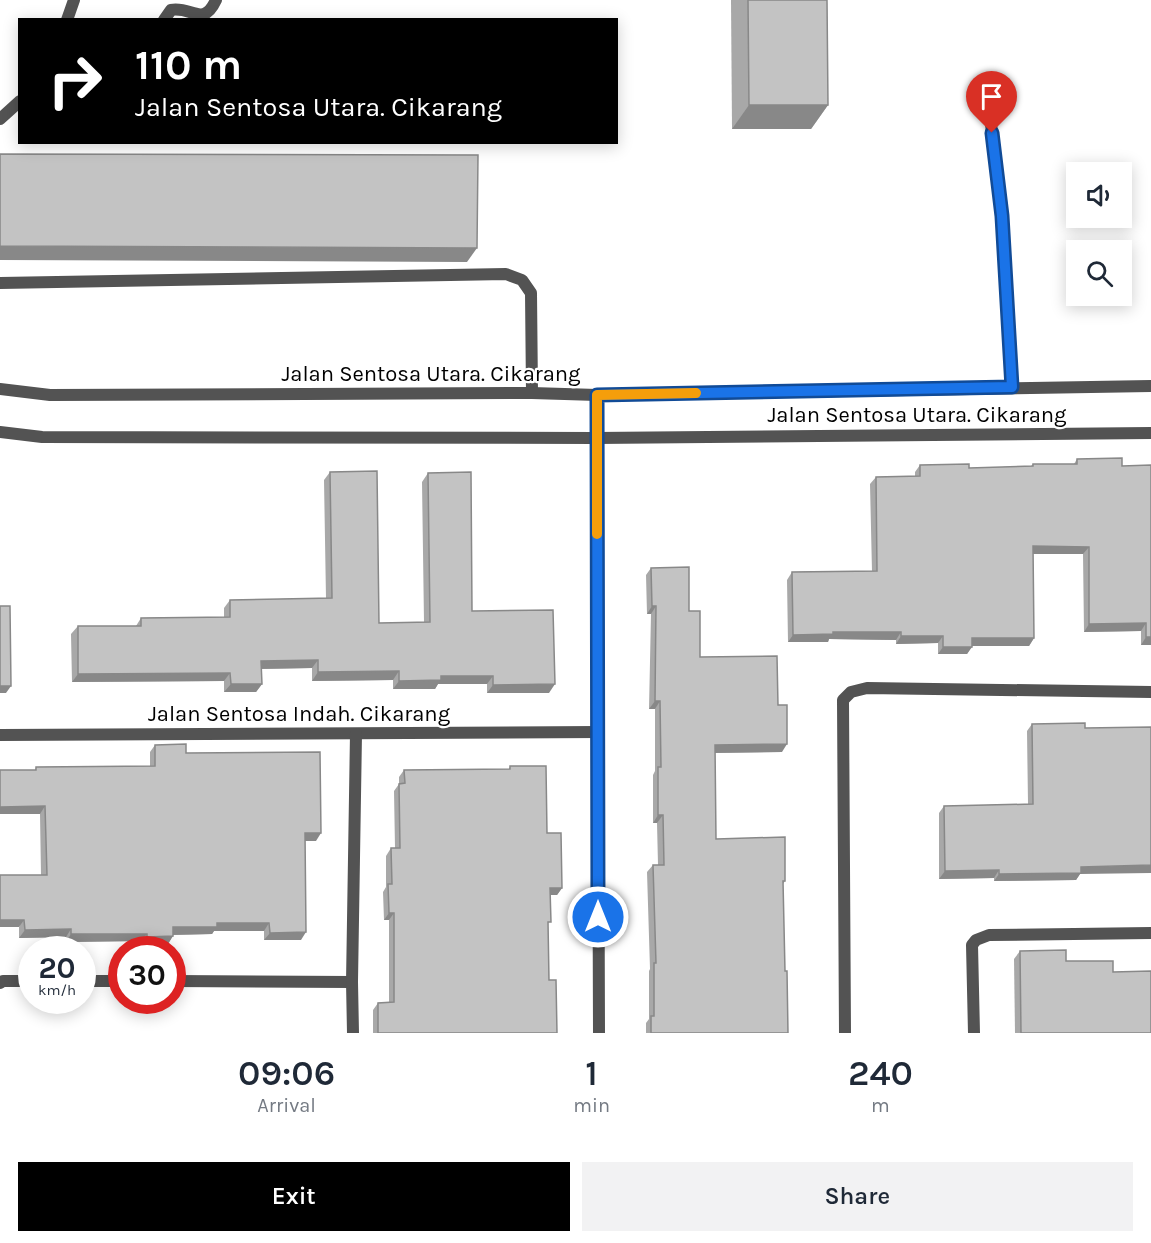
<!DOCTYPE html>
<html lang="en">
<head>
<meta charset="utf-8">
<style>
	body { margin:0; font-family:Karla,sans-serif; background:#f2f2f3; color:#1f2937; height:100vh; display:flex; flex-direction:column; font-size:22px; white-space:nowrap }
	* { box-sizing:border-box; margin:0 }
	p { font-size:20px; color:#747a83 }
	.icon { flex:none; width:33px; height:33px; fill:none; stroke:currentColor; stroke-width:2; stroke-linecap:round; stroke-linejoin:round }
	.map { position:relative; height:1033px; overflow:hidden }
	.drawer { display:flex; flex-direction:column; background:#fff; flex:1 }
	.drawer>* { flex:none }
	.hud { position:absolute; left:18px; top:18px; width:600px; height:126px; border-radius:0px; box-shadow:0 3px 15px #0003; background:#000; color:#fff; overflow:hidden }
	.tools { position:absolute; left:1066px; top:162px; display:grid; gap:12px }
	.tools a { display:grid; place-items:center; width:66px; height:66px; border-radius:0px; background:#fff; box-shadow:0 3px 15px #0003; font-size:30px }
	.speed { position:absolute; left:18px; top:936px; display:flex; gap:12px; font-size:30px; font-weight:700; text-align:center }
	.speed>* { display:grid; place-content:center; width:78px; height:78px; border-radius:50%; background:#fff; box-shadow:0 3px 15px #0003; line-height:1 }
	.speed small { font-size:15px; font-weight:400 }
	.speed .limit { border:9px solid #d22; background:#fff; color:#111 }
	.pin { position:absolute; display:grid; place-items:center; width:51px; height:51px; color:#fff; margin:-62px -26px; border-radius:50% 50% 50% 0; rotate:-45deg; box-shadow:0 0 6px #0007 }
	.pin .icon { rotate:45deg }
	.me { position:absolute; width:66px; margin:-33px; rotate:0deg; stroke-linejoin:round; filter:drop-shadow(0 0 4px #0008) }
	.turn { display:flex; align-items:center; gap:21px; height:126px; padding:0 18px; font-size:27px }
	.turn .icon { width:78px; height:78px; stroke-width:2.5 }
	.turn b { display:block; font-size:42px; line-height:51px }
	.eta { display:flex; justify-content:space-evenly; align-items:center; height:102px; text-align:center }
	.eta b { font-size:36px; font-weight:600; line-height:42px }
	.primary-button { display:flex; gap:12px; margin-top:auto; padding:12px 18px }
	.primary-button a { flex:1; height:69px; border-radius:0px; background:#000; color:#fff; font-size:24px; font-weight:600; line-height:69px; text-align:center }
	.primary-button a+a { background:#f2f2f3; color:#1f2937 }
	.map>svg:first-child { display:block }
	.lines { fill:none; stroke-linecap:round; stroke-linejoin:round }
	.service { stroke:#535353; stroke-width:12 }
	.minor { stroke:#535353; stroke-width:12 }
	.wall { fill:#a8a8a8 }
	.shaded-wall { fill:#888 }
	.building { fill:#c3c3c3; stroke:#888; stroke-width:1.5 }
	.route-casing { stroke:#114b97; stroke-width:15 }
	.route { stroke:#1a73e8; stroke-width:10 }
	.slow { stroke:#f59e0b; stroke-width:10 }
	.labels { text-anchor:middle; stroke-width:4.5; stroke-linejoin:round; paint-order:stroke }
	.street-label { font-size:22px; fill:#000; stroke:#fff }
</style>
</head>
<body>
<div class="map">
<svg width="1151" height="1033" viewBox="0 0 1151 1033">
	<rect width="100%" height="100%" fill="#fff"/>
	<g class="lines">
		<!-- service -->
		<g class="service">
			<path d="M 987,91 L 1002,215 L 1012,387"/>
			<path d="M 0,283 L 506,274 L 522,280 L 531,293 L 532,393"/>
		</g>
		<!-- minor -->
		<g class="minor">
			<path d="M 67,20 L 74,0"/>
			<path d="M 164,20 L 171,10 C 192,6 203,28 216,0"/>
			<path d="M 0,119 L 20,101"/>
			<path d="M 0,389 L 50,395 L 532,393 L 597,395 L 1151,386"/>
			<path d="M 597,395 L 599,1033"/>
			<path d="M 0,432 L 42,437 L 596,438 L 1151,433"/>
			<path d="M 0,735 L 599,732"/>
			<path d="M 82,981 L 122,981"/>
			<path d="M 172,981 L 352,982"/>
			<path d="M 0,983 L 3,981 L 32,981"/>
			<path d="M 353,1033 L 352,982 L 356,734"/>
			<path d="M 845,1033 L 843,700 L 851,692 L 867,688 L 1151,692"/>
			<path d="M 974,1033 L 972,945 L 976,940 L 989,935 L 1151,933"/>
		</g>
	</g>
	<!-- wall -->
	<g class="wall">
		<path d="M 731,0 L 827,0 L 828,105 L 811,129 L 732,129 Z"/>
		<path d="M 1077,459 L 1122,466 L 1151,645 L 1141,645 L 1141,631 L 1084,632 L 1083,554 L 1033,554 L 1034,638 L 1029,646 L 972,646 L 967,654 L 938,654 L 938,643 L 896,644 L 896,640 L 829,639 L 828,642 L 788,642 L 787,580 L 792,572 L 872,571 L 870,484 L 876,477 L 915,476 L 915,472 L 920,465 L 969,468 L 1031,466 L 1033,464 L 1074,464 Z"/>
		<path d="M 330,472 L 379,623 L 424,622 L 422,482 L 428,473 L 472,611 L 549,693 L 487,693 L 487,684 L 438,684 L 435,689 L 393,689 L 393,680 L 312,681 L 312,668 L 261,669 L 262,684 L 256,692 L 224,692 L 224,681 L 72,682 L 71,634 L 78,626 L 136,626 L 141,618 L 224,617 L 224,608 L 230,600 L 326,598 L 324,480 Z"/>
		<path d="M 651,568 L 689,611 L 700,657 L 778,705 L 782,752 L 715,753 L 716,839 L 785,881 L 783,884 L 785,971 L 788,1033 L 646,1033 L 646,1023 L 649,1019 L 649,971 L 650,969 L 647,872 L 653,865 L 658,865 L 657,823 L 653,823 L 653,775 L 655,771 L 655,709 L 649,709 L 651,614 L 647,614 L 646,575 Z"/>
		<path d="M 1032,724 L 1080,874 L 1076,880 L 994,881 L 994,878 L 939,879 L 939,813 L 944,806 L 1028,804 L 1027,731 Z"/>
		<path d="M 155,745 L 186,753 L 316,841 L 305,841 L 301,940 L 264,940 L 264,931 L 214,931 L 212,934 L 173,935 L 168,944 L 141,944 L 141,941 L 66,942 L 66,937 L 19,938 L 19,927 L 41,875 L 40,814 L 35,770 L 36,767 L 150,766 L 150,752 Z"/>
		<path d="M 510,766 L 547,833 L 562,888 L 557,895 L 550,895 L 548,926 L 549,980 L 557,1033 L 373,1033 L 373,1010 L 378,1003 L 389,1002 L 389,920 L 384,920 L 383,892 L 386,887 L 386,856 L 391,848 L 395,848 L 394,791 L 399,784 L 399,777 L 404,770 L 509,769 Z"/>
		<path d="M 1020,951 L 1113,972 L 1151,1033 L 1015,1033 L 1014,959 Z"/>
	</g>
	<!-- shaded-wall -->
	<g class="shaded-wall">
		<path d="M 749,105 L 828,105 L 811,129 L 732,129 Z"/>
		<path d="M 0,246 L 477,248 L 467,262 L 0,260 Z"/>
		<path d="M 1033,546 L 1089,547 L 1083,554 L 1027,554 Z"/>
		<path d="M 652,606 L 656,606 L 651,614 L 647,614 Z"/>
		<path d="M 1146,623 L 1141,631 L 1084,632 L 1089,624 Z"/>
		<path d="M 833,632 L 901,632 L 896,640 L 829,639 L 828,642 L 788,642 L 793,635 Z"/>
		<path d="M 901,636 L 943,636 L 938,643 L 896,644 Z"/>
		<path d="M 1146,637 L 1151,637 L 1151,645 L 1141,645 Z"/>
		<path d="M 972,638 L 1034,638 L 1029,646 L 967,646 Z"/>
		<path d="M 943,647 L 972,647 L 967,654 L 938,654 Z"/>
		<path d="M 318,660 L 312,668 L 255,669 L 261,661 Z"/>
		<path d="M 399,671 L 393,680 L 312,681 L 318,672 Z"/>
		<path d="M 230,673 L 224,681 L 72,682 L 78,674 Z"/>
		<path d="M 441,676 L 493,676 L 487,684 L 438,684 L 435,689 L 393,689 L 399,681 Z"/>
		<path d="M 231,684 L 262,684 L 256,692 L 224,692 Z"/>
		<path d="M 555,684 L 549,693 L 487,693 L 493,685 Z"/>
		<path d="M 0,686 L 11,686 L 6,693 L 0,693 Z"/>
		<path d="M 655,701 L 660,701 L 655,709 L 649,709 Z"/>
		<path d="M 787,744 L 782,752 L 710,753 L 715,745 Z"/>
		<path d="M 45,806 L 40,814 L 0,814 L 0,807 Z"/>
		<path d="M 658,815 L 663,815 L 657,823 L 653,823 Z"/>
		<path d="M 305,833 L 321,833 L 316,841 L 300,841 Z"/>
		<path d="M 1151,865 L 1151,873 L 1080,874 L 1076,880 L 994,881 L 999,874 L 1081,867 Z"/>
		<path d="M 999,870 L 994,878 L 939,879 L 945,871 Z"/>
		<path d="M 550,888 L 562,888 L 557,895 L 545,895 Z"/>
		<path d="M 389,913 L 394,913 L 389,920 L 384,920 Z"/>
		<path d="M 0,920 L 24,920 L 19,927 L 0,927 Z"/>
		<path d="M 217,923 L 269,923 L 264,931 L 214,931 L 212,934 L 168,935 L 173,927 Z"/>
		<path d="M 71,929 L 66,937 L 19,938 L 25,930 Z"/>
		<path d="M 306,932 L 301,940 L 264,940 L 270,933 Z"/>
		<path d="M 71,934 L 147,934 L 141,941 L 66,942 Z"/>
		<path d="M 173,936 L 168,944 L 141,944 L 147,937 Z"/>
	</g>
	<!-- building -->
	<g class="building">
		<path d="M 748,0 L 827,0 L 828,105 L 749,105 Z"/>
		<path d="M 0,154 L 478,155 L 477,248 L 0,246 Z"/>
		<path d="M 1122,458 L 1122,466 L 1151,465 L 1151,637 L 1146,637 L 1146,623 L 1089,624 L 1089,547 L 1033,546 L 1034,638 L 972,638 L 972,647 L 943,647 L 943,636 L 901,636 L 901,632 L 833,632 L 833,634 L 793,635 L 792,572 L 877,571 L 876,477 L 920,476 L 920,465 L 969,464 L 969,468 L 1033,466 L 1033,464 L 1077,464 L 1077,459 Z"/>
		<path d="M 377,471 L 379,623 L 430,622 L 428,473 L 471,472 L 472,611 L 553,610 L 555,684 L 493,685 L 493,676 L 441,676 L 441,680 L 399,681 L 399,671 L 318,672 L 318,660 L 261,661 L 262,684 L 231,684 L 230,673 L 78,674 L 78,626 L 141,626 L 141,618 L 230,617 L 230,600 L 332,598 L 330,472 Z"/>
		<path d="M 689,567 L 689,611 L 700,611 L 700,657 L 777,656 L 778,705 L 787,705 L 787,744 L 715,745 L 716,839 L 785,837 L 785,881 L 783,881 L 785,971 L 787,971 L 788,1033 L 651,1033 L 651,1016 L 654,1016 L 654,963 L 656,963 L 653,865 L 664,865 L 663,815 L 658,815 L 658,767 L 661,767 L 660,701 L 655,701 L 656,606 L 652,606 L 651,568 Z"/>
		<path d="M 0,606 L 10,606 L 11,686 L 0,686 Z"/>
		<path d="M 1085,723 L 1085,728 L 1151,727 L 1151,865 L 1081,867 L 1081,873 L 999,874 L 999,870 L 945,871 L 944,806 L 1033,804 L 1032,724 Z"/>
		<path d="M 186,744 L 186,753 L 320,752 L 321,833 L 305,833 L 306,932 L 270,933 L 269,923 L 217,923 L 217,927 L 173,927 L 173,936 L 147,937 L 147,934 L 71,934 L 71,929 L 25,930 L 24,920 L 0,920 L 0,875 L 47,875 L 45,806 L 0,807 L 0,770 L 36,770 L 36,767 L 155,766 L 155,745 Z"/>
		<path d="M 510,766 L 546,766 L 547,833 L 561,833 L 562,888 L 550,888 L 551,922 L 548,922 L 549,980 L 556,980 L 557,1033 L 378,1033 L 378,1003 L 394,1002 L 394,913 L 389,913 L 388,884 L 392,884 L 391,848 L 400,848 L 399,784 L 405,783 L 404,770 L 510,769 Z"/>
		<path d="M 1066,950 L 1066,961 L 1113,961 L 1113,972 L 1151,971 L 1151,1033 L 1021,1033 L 1020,951 Z"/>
	</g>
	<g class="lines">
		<!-- route casing -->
		<g class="route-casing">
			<path id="route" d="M 598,917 L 597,395 L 1012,387 L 1002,216 L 992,133"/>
		</g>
		<!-- route -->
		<use href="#route" class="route"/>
		<!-- slow -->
		<path class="slow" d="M 597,534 L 597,395 L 696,393"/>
	</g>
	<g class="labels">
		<!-- street labels -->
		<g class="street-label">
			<text x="431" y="381">Jalan Sentosa Utara. Cikarang</text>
			<text x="917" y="422">Jalan Sentosa Utara. Cikarang</text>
			<text x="299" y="721">Jalan Sentosa Indah. Cikarang</text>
		</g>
	</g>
</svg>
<div class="tools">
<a><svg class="icon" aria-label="sound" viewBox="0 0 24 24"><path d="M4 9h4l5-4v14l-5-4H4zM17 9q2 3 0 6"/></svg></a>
<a><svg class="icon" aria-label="search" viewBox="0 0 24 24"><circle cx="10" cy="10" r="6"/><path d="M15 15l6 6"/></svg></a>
</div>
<div class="speed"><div>20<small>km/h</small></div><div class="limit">30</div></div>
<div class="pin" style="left:992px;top:133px;background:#d93025"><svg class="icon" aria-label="arrive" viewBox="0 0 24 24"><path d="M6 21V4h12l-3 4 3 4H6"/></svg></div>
<svg class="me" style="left:598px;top:917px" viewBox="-20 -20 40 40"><circle r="17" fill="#1a73e8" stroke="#fff" stroke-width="3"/><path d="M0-11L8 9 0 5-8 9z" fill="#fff"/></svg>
<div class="hud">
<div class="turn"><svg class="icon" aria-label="right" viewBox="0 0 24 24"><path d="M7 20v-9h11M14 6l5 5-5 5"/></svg><div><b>110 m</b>Jalan Sentosa Utara. Cikarang</div></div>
</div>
</div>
<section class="drawer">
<div class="eta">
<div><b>09:06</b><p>Arrival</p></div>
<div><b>1</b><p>min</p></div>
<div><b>240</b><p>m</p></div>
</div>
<div class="primary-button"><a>Exit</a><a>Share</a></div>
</section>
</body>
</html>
